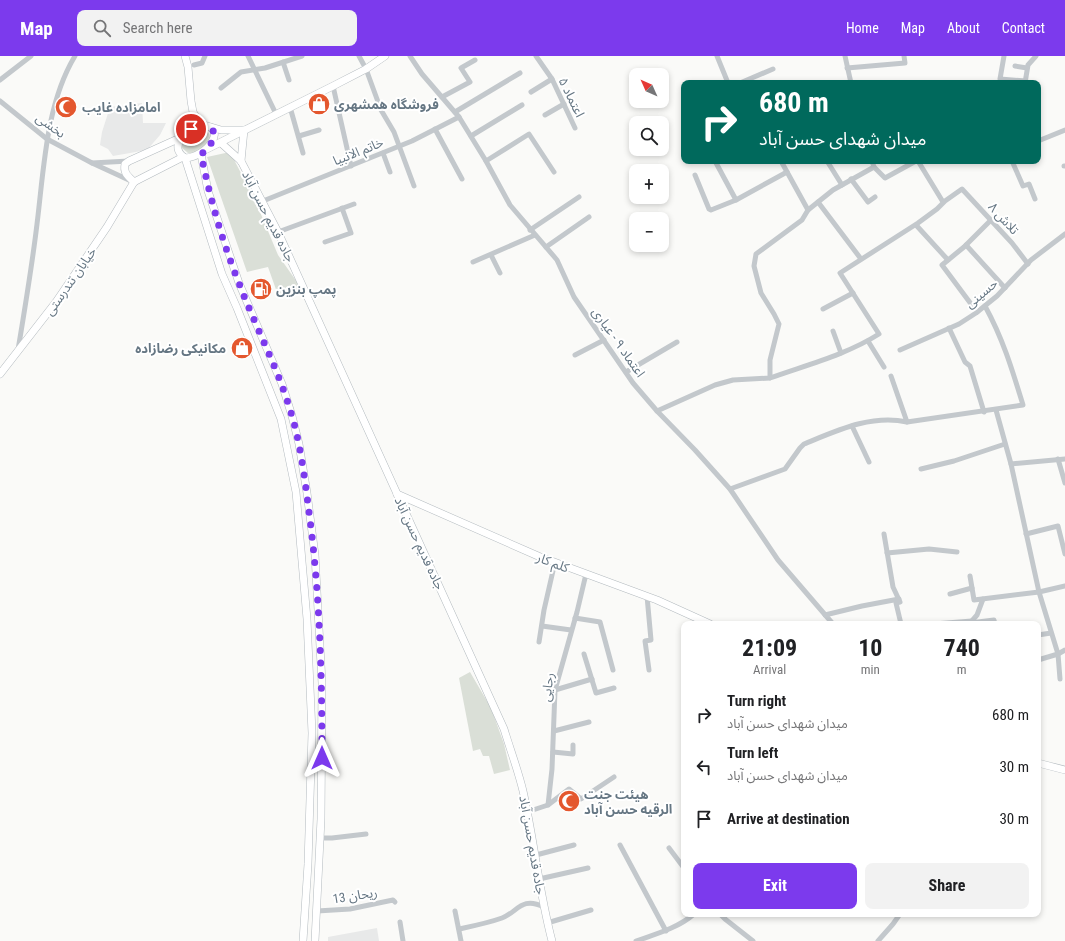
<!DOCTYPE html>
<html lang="en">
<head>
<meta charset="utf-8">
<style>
	body { margin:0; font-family:"Roboto Condensed","Noto Sans Arabic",sans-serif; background:#f2f2f2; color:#202124; height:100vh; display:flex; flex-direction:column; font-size:15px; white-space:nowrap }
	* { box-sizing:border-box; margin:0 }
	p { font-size:13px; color:#757577 }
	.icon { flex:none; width:22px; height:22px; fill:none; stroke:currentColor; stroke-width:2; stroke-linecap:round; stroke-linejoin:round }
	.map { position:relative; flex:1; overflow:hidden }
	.sheet { position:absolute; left:681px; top:565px; width:360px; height:296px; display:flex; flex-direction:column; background:#fff; border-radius:8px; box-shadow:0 2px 6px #0003 }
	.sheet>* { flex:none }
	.guide { position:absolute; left:681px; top:24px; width:360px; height:84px; border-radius:8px; box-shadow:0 2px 6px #0003; background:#00695c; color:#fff; overflow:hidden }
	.needle { width:26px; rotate:315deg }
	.buttons { position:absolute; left:629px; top:12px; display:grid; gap:8px }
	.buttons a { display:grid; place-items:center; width:40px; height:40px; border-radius:8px; background:#fff; box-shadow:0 2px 6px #0003; font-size:20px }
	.pin { position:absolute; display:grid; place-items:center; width:34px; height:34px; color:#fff; margin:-17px; border:2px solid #fff; border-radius:50%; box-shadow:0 1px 4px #0007 }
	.me { position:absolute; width:44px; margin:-22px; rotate:0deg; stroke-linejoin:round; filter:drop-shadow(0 0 3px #0008) }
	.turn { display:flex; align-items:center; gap:14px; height:84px; padding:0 12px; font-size:18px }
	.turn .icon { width:52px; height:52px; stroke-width:2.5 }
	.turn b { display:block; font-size:28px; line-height:34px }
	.eta { display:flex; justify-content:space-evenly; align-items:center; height:68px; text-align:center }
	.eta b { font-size:24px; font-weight:700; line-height:28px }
	.action { display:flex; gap:8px; margin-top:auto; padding:8px 12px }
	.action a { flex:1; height:46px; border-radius:8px; background:#7c3aed; color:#fff; font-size:16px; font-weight:700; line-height:46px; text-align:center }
	.action a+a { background:#f2f2f2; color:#202124 }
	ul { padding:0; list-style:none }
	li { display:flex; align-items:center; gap:12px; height:52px; padding:0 12px }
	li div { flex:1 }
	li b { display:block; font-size:15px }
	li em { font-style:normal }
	header { display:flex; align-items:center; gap:24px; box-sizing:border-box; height:56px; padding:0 20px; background:#7c3aed; color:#fff }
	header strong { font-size:19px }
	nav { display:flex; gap:22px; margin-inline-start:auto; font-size:14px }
	.search { width:280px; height:36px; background:#f2f2f2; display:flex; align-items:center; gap:10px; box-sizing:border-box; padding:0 14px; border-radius:8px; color:#757577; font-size:15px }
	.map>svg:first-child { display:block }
	.built { fill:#e8e9e9 }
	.green { fill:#dadfd7 }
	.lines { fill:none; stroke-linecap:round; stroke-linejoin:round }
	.secondary-casing { stroke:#b3babf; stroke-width:8 }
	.street { stroke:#c3c8cc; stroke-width:5 }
	.secondary { stroke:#fff; stroke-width:7 }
	.route { stroke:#7c3aed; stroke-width:7; stroke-dasharray:0 12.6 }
	.labels { text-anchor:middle; stroke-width:4; stroke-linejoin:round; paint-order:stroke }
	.street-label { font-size:13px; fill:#657683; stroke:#fff }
	.poi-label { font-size:13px; font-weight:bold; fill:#657683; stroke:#fff; text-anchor:start }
</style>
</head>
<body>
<header>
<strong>Map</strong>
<div class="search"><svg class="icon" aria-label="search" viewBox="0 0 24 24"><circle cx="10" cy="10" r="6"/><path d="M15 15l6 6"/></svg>Search here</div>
<nav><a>Home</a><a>Map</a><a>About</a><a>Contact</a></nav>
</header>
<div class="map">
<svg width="1065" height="885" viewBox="0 0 1065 885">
	<rect width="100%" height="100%" fill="#fafaf8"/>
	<!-- built -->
	<g class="built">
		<path d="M 142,47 L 143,67 L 166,67 L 160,79 L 147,94 L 113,100 L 108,93 L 100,89 L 102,76 L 110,51 Z"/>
		<path d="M 377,872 L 379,885 L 328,885 L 328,881 Z"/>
	</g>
	<!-- green -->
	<g class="green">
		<path d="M 198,73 C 206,73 214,78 208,87 C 206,91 199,94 195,97 L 188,97 L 182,92 L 183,83 Z"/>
		<path d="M 230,96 L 255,144 L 278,199 L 304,236 L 279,242 L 268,211 L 247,216 L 207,101 Z"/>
		<path d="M 470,616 L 491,652 L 504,688 L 510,714 L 494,718 L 489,700 L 483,700 L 480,693 L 473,695 L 459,622 Z"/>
	</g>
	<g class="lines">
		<!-- secondary casing -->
		<g class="secondary-casing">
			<g id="secondary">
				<path d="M 185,0 L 188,11 L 191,45 L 193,56 L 201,69"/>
				<path d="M 201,69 C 229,70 208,101 185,102 C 167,90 187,73 201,69 Z"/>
				<path d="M 211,71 L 221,74 L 242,74"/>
				<path d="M 221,87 L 241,105 L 278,176 L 504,673 C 510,693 518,714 523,735 C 534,784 539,836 552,885"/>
				<path d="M 207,93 L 333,30 L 366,13 L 385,0"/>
				<path d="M 201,98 L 208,135 L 239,227 L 282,328 L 292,360 L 299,388 L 307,437 L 315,499 L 322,627 L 321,763 L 315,885"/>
				<path d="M 185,102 L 222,218 L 237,252 L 281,363 L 296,436 L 307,563 L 312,677 L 308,808 L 303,885"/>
				<path d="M 241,105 L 244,74"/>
				<path d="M 134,126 C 128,120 123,117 125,108 L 129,105 L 180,82"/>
				<path d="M 134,126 L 183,101"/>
				<path d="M 0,318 L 56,246 L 107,171 L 134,126"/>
				<path d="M 397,438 L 538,500 L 657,544 L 710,568"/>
				<path d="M 1038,707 L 1065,714"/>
			</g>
		</g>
		<!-- street -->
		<g class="street">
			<path d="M 248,0 L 276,58"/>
			<path d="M 359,0 L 366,13 L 381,54 L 394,76 L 414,130"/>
			<path d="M 410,0 L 422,18 L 459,61 L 486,105 L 510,149 L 557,204 L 574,241 L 633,327 L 657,355 L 695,394 L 730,433 L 778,504 L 833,568"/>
			<path d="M 536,0 L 552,23 L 575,72"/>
			<path d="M 717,0 L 728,27"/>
			<path d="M 845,0 L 851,27"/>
			<path d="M 1004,0 L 1000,23 L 1026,25"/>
			<path d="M 283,6 L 289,24"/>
			<path d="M 194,9 L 202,7 L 205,0"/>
			<path d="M 1015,10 L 1027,12"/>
			<path d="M 847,12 L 905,7 L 904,0"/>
			<path d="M 0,24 L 31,0"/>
			<path d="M 740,27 L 773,13"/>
			<path d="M 1025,27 L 1028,9 L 1036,0"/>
			<path d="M 333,30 L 351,110"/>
			<path d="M 221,32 L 241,16 L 265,12 L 302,0"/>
			<path d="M 531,36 L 552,23"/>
			<path d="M 442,41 L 470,26 L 461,12 L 475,4"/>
			<path d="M 0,45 L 47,83 L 92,107"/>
			<path d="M 290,51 L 303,97"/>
			<path d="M 455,56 L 520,17"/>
			<path d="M 545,59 L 564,48"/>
			<path d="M 435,73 L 462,123"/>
			<path d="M 299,80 L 319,74"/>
			<path d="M 471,80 L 522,49"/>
			<path d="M 1038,85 L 1065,74"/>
			<path d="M 383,97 L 390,116"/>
			<path d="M 129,105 L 92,107 L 131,125"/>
			<path d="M 486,105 L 529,78 L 554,116"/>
			<path d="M 715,105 L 736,144"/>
			<path d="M 781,105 L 808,154"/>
			<path d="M 827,105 L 842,129"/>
			<path d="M 872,105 L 874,111"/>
			<path d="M 918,105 L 943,146"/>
			<path d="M 1012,105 L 1023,130 L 1029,128 L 1035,143"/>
			<path d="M 1064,110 L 1065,110"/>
			<path d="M 695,119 L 709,153 L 711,154 L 736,144 L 787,116"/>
			<path d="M 851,123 L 868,146 L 875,141"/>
			<path d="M 263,145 L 412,85 L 459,61"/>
			<path d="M 818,146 L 861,203"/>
			<path d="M 916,169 L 948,204"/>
			<path d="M 530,174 L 579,141"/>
			<path d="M 278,176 L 354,148"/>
			<path d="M 325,186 L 351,177 L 342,152"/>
			<path d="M 966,189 L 1005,232"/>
			<path d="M 546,191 L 589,161"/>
			<path d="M 491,199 L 500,217"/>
			<path d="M 473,206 L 535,179"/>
			<path d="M 823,253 L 853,237"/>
			<path d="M 977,256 L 942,209 L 964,191 L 991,164"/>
			<path d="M 949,272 L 965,306 L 970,310 L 984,356"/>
			<path d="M 833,275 L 841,297"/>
			<path d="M 868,285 L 884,311"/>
			<path d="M 18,294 C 25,252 32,210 37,168 C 44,112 46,48 75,0"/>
			<path d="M 900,294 L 959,268 L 976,257 L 997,240 L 1031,204 L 1065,178"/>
			<path d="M 575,299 L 604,284"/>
			<path d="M 626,316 L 677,286"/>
			<path d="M 891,320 L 907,366"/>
			<path d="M 770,322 C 806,309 846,299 879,278 L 840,217 L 918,167 L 937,153 L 945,145 L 962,133 L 1012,187 L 1028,208"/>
			<path d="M 996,354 L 1011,408 L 1039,536 L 1058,598 L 1060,623"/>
			<path d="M 657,355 L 715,329 L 733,324 L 770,322 L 770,304 L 779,268 L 774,258 L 761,237 L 754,210 L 756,198 L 802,164 L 808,154 L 833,134 L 874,111 L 885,122 L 916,105"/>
			<path d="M 852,370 L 869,406"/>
			<path d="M 1058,403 L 1065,427"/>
			<path d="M 1011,408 L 1065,403"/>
			<path d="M 921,413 L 954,405 L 1005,388"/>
			<path d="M 730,433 L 785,413 L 800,392 L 804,388 C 836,375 871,358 907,366 L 1023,349 C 1012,313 1003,283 985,250"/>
			<path d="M 884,478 L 893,531 L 900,546 L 896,547 L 901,568"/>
			<path d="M 1026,478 L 1058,470 L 1065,498"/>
			<path d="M 887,497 L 929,493 L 957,496"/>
			<path d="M 970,520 L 974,544 L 1039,536 L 1065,530"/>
			<path d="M 950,538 L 972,532"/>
			<path d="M 647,540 L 651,584 L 645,585 L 649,614"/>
			<path d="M 825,559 L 862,550 L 899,543"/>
			<path d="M 575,562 L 600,566 L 613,614"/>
			<path d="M 971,566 L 977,559 L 983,543"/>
			<path d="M 970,567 L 994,564 L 995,568"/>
			<path d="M 934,568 L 972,565"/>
			<path d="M 542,570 L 571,574"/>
			<path d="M 1038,579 L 1051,577"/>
			<path d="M 539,586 L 544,554 L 555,506"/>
			<path d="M 584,598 L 596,637 L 614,632"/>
			<path d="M 1038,604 L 1058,598 L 1065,594"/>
			<path d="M 555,634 L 592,623"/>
			<path d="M 554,675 L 589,666"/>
			<path d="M 553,696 L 573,698 L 573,689"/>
			<path d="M 548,749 L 552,713 L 555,634 L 577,556 L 586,518"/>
			<path d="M 527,756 L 548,749 L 569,733 L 581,743 L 614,721"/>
			<path d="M 320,782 L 332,782 L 366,778"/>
			<path d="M 620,789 L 666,875"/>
			<path d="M 669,792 L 684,812"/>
			<path d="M 536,799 L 574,789"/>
			<path d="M 539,823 L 588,812"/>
			<path d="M 317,855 L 350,853 L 393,844 L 395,846"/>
			<path d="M 455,855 L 461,885"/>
			<path d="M 720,858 L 725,863 L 753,885"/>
			<path d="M 400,866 L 403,885"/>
			<path d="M 547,867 L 591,854"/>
			<path d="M 459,873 C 473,870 488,867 502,862 C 518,856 521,840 544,851"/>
			<path d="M 636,885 C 656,878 678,872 694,858"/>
			<path d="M 878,885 L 893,868 L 900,858"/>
		</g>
		<!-- secondary -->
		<use href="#secondary" class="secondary"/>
	</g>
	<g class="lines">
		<!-- route -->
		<path class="route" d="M 191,73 C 217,60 221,84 201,98 C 210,142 222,185 239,227 C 256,272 279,314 292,360 C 301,391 305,424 309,456 C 320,538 322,620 322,702"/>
	</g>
	<!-- icons -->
	<defs>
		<g id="shop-disc" transform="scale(1.15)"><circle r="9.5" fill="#e4572e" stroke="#fff"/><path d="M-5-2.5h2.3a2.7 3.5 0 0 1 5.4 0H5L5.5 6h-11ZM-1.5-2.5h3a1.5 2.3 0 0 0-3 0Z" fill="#fff"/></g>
		<g id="mosque-disc" transform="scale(1.15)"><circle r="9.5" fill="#e4572e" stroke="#fff"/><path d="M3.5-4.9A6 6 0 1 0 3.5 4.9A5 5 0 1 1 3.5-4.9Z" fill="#fff"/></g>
		<g id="fuel-disc" transform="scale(1.15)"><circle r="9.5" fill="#e4572e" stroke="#fff"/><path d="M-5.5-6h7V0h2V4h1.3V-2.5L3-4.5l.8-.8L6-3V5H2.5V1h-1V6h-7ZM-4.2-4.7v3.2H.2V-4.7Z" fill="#fff"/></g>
	</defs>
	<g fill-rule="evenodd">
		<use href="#shop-disc" x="319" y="48"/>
		<use href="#mosque-disc" x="66" y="51"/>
		<use href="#fuel-disc" x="261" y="233"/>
		<use href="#shop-disc" x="242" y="292"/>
		<use href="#mosque-disc" x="569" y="745"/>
	</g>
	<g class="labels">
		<!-- street labels -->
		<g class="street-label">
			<text transform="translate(572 41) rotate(64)" y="5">اعتماد ۵</text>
			<text transform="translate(51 69) rotate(35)" y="5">بخشی</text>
			<text transform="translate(358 95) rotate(-22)" y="5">خاتم الانبیا</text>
			<text transform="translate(269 160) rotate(63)" y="5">جاده قدیم حسن آباد</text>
			<text transform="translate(1004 162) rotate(47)" y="5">تلاش ۸</text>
			<text transform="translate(70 225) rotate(-55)" y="5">خیابان تندرستی</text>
			<text transform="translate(981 237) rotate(-40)" y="5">حسینی</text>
			<text transform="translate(619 286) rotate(55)" y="5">اعتماد ۹ - عیاری</text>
			<text transform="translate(420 487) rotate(65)" y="5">جاده قدیم حسن آباد</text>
			<text transform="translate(553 506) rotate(21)" y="5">کلم کار</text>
			<text transform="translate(547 631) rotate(-82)" y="5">رجایی</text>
			<text transform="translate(533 789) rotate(80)" y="5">جاده قدیم حسن آباد</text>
			<text transform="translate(355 839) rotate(-9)" y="5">ریحان 13</text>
		</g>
		<!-- poi labels -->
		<g class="poi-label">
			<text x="334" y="53">فروشگاه همشهری</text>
			<text x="82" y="56">امامزاده غایب</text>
			<text x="276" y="238">پمپ بنزین</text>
			<text x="226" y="297" text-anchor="end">مکانیکی رضازاده</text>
			<text x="584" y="743">هیئت جنت<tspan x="584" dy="15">الرقیه حسن آباد</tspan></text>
		</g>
	</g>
</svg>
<div class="buttons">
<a><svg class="needle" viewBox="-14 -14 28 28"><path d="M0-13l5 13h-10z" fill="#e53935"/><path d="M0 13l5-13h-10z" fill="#757577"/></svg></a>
<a><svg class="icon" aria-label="search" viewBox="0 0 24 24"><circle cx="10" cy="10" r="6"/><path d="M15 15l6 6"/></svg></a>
<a>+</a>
<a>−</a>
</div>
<div class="pin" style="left:191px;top:73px;background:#d93025"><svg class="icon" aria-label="arrive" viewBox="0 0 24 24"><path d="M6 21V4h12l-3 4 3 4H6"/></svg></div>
<svg class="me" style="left:322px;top:702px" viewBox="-20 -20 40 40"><path d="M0-17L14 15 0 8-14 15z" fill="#7c3aed" stroke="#fff" stroke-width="4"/></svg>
<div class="guide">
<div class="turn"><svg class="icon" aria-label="right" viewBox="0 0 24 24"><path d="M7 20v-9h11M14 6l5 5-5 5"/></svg><div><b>680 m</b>میدان شهدای حسن آباد</div></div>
</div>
<section class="sheet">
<div class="eta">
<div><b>21:09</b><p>Arrival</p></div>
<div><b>10</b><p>min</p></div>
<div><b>740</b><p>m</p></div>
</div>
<ul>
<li><svg class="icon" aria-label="right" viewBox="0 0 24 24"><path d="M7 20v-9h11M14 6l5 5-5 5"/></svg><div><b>Turn right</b><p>میدان شهدای حسن آباد</p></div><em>680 m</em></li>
<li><svg class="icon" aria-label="left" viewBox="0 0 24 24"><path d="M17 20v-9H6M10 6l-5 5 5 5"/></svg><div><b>Turn left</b><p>میدان شهدای حسن آباد</p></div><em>30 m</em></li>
<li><svg class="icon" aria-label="arrive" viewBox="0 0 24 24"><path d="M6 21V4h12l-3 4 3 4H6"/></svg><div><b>Arrive at destination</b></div><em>30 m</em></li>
</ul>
<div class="action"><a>Exit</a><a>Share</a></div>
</section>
</div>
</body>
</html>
